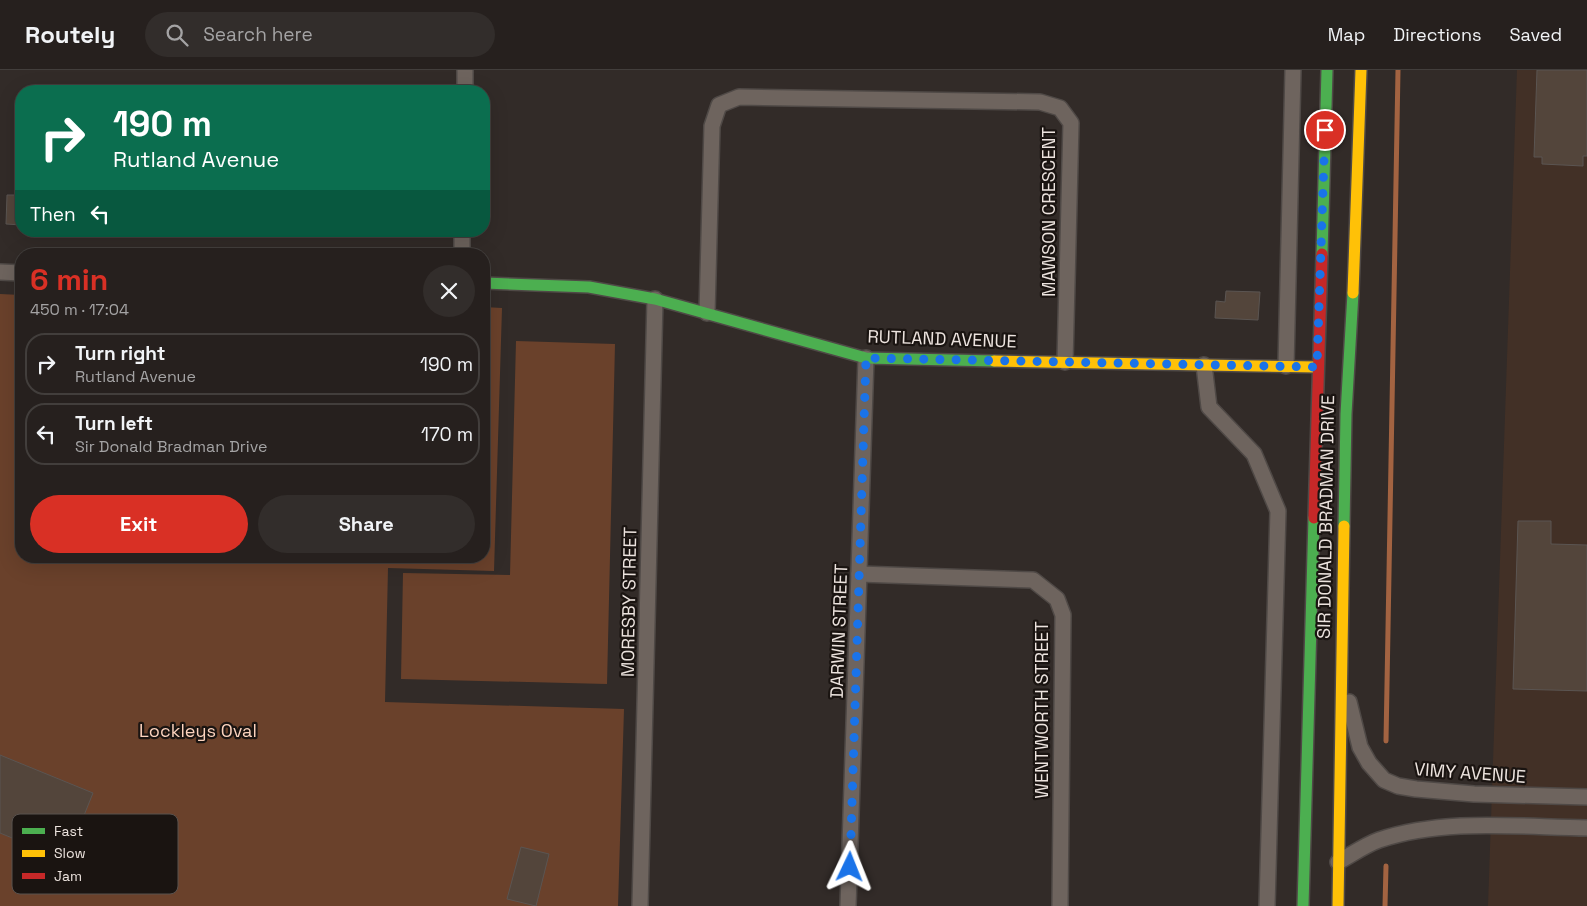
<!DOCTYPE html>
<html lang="en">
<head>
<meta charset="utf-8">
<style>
	body { margin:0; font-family:"Space Grotesk",sans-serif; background:#322d2b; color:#f1f3f6; height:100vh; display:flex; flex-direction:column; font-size:19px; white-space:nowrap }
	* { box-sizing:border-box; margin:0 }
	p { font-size:16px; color:#a4a3a4 }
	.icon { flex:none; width:28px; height:28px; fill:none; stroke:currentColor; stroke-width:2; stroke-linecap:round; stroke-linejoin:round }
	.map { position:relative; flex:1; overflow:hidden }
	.details { position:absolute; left:15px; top:178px; width:475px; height:315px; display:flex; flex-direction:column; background:#26201e; border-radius:20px; box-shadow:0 5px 20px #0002,0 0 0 1px #423e3c }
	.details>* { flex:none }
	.top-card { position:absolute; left:15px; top:15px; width:475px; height:152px; border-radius:20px; box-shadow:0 5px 20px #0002,0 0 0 1px #423e3c; background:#0b6e4f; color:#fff; overflow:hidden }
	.pin { position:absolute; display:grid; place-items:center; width:42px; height:42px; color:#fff; margin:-21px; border:2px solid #fff; border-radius:50%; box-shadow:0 1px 5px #0007 }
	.me { position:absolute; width:55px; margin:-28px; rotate:2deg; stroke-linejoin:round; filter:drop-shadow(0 0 4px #0008) }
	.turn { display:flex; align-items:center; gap:18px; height:105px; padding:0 15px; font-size:22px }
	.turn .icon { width:65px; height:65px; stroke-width:2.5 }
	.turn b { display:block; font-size:35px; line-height:42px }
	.then { display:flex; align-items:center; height:48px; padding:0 15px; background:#0003; gap:10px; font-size:19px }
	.round { display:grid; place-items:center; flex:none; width:52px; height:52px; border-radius:26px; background:#322d2b }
	.head { display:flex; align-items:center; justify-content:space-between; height:85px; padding:0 15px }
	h1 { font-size:30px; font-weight:800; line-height:38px; color:#d93025 }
	.primary-button { display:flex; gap:10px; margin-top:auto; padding:10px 15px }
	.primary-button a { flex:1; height:58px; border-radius:30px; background:#d93025; color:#fff; font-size:20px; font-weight:800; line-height:58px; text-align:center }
	.primary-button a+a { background:#322d2b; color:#f1f3f6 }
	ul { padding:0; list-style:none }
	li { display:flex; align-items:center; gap:15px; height:62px; margin:0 10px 8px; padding:0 5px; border:2px solid #423e3c; border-radius:20px }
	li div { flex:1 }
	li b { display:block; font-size:19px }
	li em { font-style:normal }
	header { display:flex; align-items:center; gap:30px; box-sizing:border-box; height:70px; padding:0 25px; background:#26201e; border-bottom:1px solid #423e3c }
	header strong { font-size:24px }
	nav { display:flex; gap:28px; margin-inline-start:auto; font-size:18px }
	.search { width:350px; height:45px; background:#322d2b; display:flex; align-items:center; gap:12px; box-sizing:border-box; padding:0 18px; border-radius:28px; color:#a4a3a4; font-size:19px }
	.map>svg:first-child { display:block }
	.built { fill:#423026 }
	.green { fill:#6a412b }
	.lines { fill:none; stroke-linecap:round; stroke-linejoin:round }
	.stream { stroke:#a36341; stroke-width:5 }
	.building { fill:#53453b; stroke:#5b5552 }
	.street-casing { stroke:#4f4946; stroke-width:18 }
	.fast-casing { stroke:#4f4946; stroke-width:14 }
	.slow-casing { stroke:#4f4946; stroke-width:14 }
	.jam-casing { stroke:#4f4946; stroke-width:14 }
	.street { stroke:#6e645e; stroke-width:15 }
	.fast { stroke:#4caf50; stroke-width:11 }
	.slow { stroke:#ffc107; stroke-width:11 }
	.jam { stroke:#c62828; stroke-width:11 }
	.route { stroke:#1a73e8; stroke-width:9; stroke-dasharray:0 16.2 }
	.labels { text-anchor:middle; stroke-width:4.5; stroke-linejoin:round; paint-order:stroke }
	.street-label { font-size:18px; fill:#ece3de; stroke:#1a1411 }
	.park-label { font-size:18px; fill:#fcd3be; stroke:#1a1411 }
	.key { fill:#1a1411; stroke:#59524e; stroke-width:1 }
	.key-label { font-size:14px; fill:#ece3de }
</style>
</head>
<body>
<header>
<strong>Routely</strong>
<div class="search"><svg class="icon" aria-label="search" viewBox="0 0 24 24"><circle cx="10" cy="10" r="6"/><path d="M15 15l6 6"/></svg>Search here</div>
<nav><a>Map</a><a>Directions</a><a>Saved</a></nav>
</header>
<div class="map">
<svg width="1587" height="836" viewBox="0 0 1587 836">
	<rect width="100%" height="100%" fill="#322b28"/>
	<!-- built -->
	<path class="built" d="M 1517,0 L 1587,0 L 1587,836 L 1488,836 Z"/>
	<!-- green -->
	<g class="green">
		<path d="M 0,224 L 21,225 L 21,486 L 484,486 L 484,237 L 502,238 L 494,501 L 388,498 L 385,632 L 624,639 L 618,836 L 0,836 Z"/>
		<path d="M 516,271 L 615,274 L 607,614 L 401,609 L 403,503 L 510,505 Z"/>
	</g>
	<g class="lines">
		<!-- stream -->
		<g class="stream">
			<path d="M 1386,671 L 1398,0"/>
			<path d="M 1385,836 L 1386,796"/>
		</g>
	</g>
	<!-- building -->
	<g class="building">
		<path d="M 1537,0 L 1587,0 L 1587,86 L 1583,86 L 1583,96 L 1542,94 L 1542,87 L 1534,87 Z"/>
		<path d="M 7,125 L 21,125 L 21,155 L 6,154 Z"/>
		<path d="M 1226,221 L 1260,222 L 1258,250 L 1215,248 L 1216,231 L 1225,232 Z"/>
		<path d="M 1518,451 L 1551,451 L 1551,474 L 1587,475 L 1587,621 L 1513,619 Z"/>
		<path d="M 0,685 L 93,723 L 66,790 L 0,763 Z"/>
		<path d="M 521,777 L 549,784 L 536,836 L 507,829 Z"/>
	</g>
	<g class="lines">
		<!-- street casing -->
		<g class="street-casing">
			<g id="street">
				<path d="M 465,21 L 465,0"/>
				<path d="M 462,184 L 462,161"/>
				<path d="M 0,202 L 21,203"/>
				<path d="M 707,243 L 712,56 L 719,35 L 739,27 L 1040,32 L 1060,38 L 1071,53 L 1065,292"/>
				<path d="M 1204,295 L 1209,337 L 1254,384 L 1278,441 L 1267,836"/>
				<path d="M 1286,296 L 1293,0"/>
				<path d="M 859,504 L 1033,510 L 1057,529 L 1063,545 L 1060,836"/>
				<path d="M 1349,632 L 1360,677 L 1369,693 L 1384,710 L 1398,716 L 1416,719 L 1474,724 L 1587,727"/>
				<path d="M 1338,792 C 1351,785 1365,775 1379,770 C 1445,748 1518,757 1587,758"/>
				<path d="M 640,836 L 655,229"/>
				<path d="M 848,836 L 866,288"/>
			</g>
		</g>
		<!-- fast casing -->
		<g class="fast-casing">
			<g id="fast">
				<path d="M 1322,184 L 1327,0"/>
				<path d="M 484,213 L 589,217 L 655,229 L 866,288 L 994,291"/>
				<path d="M 1344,456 L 1346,344 L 1353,223"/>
				<path d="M 1303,836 L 1314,448"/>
			</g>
		</g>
		<!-- slow casing -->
		<g class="slow-casing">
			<g id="slow">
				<path d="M 1353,223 L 1361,0"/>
				<path d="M 994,291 L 1317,297"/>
				<path d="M 1338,836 L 1344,456"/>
			</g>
		</g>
		<!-- jam casing -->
		<g class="jam-casing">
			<path id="jam" d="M 1314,448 L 1322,184"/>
		</g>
		<!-- street -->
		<use href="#street" class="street"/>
		<!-- fast -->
		<use href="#fast" class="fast"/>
		<!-- slow -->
		<use href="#slow" class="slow"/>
		<!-- jam -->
		<use href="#jam" class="jam"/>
	</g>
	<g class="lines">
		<!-- route -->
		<path class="route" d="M 850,797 L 866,288 L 1317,297 L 1325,60"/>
	</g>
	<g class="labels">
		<!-- street labels -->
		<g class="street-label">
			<text transform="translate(1049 142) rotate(-90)" y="6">MAWSON CRESCENT</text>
			<text transform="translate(942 269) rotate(2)" y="6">RUTLAND AVENUE</text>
			<text transform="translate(1326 447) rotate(-89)" y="6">SIR DONALD BRADMAN DRIVE</text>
			<text transform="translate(629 532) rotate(-89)" y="6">MORESBY STREET</text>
			<text transform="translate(839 561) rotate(-88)" y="6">DARWIN STREET</text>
			<text transform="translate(1042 640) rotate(-90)" y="6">WENTWORTH STREET</text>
			<text transform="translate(1470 703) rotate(4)" y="6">VIMY AVENUE</text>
		</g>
		<!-- park labels -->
		<g class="park-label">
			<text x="198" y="667">Lockleys Oval</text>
		</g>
	</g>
	<!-- legend -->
	<rect x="12" y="744" width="166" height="80" rx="8" class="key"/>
	<rect x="22" y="758" width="23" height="6" fill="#4caf50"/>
	<rect x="22" y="780" width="23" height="7" fill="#ffc107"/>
	<rect x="22" y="803" width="23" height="6" fill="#c62828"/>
	<g class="key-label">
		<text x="54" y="766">Fast</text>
		<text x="54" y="788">Slow</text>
		<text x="54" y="811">Jam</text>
	</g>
</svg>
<div class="pin" style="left:1325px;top:60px;background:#d93025"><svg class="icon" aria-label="arrive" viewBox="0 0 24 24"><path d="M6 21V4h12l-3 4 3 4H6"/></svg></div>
<svg class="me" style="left:850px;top:797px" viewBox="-20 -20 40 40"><path d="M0-17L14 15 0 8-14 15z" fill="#1a73e8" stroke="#fff" stroke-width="4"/></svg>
<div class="top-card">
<div class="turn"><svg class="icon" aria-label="right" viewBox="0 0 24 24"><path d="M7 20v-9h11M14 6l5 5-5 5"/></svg><div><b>190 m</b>Rutland Avenue</div></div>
<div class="then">Then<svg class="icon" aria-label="left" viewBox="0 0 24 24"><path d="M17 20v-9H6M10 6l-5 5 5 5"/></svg></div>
</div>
<section class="details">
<div class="head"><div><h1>6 min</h1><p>450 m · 17:04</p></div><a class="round"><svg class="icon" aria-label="close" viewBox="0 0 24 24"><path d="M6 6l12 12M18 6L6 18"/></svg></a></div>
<ul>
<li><svg class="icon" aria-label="right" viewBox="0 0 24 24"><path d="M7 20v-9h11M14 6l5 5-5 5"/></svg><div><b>Turn right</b><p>Rutland Avenue</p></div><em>190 m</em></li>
<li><svg class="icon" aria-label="left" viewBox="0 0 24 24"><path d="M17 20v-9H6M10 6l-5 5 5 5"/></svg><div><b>Turn left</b><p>Sir Donald Bradman Drive</p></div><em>170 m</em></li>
</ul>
<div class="primary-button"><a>Exit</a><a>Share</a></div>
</section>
</div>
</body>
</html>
